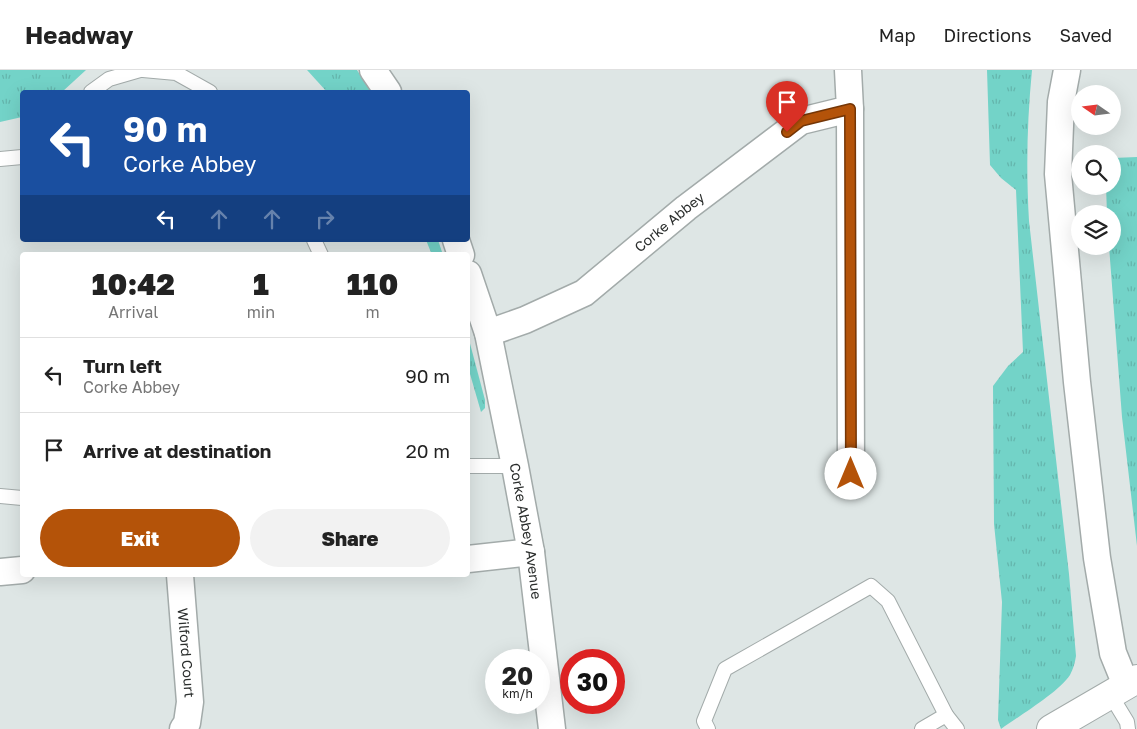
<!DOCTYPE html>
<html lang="en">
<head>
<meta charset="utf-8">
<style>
	body { margin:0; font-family:"Golos Text",sans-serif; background:#f2f2f2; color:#222; height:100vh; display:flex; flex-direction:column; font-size:19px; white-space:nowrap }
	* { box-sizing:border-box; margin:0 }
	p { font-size:16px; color:#767676 }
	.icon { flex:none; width:28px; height:28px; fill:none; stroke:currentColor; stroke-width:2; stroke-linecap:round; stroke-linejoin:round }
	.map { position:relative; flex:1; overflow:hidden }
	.panel { position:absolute; left:20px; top:182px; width:450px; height:325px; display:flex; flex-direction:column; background:#fff; border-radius:5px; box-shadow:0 5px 20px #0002 }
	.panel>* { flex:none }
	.hud { position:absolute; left:20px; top:20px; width:450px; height:152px; border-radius:5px; box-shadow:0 5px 20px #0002; background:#1a4fa0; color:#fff; overflow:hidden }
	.needle { width:32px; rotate:284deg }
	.fabs { position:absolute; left:1071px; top:15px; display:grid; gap:10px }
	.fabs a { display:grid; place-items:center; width:50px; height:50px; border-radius:50%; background:#fff; box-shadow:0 5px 20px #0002; font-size:25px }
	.speed { position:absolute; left:485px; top:579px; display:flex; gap:10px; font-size:25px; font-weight:700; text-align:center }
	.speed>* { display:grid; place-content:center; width:65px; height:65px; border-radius:50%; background:#fff; box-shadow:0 5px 20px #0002; line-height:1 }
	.speed small { font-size:12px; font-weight:400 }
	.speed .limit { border:8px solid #d22; background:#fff; color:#111 }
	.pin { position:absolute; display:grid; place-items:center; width:42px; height:42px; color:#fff; margin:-51px -21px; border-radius:50% 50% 50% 0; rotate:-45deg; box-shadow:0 0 5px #0007 }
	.pin .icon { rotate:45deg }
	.me { position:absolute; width:55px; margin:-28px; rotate:0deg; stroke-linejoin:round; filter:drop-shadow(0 0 4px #0008) }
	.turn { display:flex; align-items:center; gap:18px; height:105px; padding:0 20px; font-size:22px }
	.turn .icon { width:65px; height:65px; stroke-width:2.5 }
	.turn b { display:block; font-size:35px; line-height:42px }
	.lanes { display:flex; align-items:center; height:48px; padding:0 20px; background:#0003; justify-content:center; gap:25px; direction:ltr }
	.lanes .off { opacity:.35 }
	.eta { display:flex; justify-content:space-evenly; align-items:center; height:85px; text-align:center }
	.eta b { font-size:30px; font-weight:800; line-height:35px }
	.primary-button { display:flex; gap:10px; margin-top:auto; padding:10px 20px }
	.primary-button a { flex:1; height:58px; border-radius:30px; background:#b45309; color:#fff; font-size:20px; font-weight:800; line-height:58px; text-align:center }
	.primary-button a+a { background:#f2f2f2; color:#222 }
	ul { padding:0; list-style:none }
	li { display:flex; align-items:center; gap:15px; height:75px; padding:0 20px; border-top:1px solid #e0e0e0 }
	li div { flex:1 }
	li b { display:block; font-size:19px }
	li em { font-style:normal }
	header { display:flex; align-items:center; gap:30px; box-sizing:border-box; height:70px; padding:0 25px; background:#fff; border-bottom:1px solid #e0e0e0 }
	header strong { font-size:24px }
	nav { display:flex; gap:28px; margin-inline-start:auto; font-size:18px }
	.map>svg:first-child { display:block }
	.grass { fill:url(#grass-tufts) }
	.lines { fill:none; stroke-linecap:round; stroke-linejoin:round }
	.lane-casing { stroke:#a3abaa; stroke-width:16 }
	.street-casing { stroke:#a3abaa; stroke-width:29 }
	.secondary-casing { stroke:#a3abaa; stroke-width:30 }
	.lane { stroke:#fff; stroke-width:14 }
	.street { stroke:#fff; stroke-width:26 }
	.secondary { stroke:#fff; stroke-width:28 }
	.route-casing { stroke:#753606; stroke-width:12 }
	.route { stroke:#b45309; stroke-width:9 }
	.labels { text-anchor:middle; stroke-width:4.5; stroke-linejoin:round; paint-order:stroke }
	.street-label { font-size:14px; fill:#2b2e2d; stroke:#ebf3f2 }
</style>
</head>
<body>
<header>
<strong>Headway</strong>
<nav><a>Map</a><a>Directions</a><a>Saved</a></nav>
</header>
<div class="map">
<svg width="1137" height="659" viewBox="0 0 1137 659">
	<defs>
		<pattern id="grass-tufts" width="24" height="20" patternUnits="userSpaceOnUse" patternTransform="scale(1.25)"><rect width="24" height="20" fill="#73d3c8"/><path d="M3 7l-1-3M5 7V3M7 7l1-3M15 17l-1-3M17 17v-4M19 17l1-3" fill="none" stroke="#64b5ac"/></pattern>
	</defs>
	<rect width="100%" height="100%" fill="#dee6e5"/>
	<!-- grass -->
	<g class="grass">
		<path d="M 0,0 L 86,0 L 62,22 L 22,22 L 22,47 L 0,52 Z"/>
		<path d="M 307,0 L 357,0 L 371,22 L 327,22 Z"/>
		<path d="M 987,0 L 1032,0 C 1027,52 1026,99 1029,151 L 1069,504 L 1076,586 C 1075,593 1073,599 1070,605 C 1059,622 1019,646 1001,659 L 998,650 L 1002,532 L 994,454 L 993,316 L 1008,296 L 1023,282 L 1016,120 L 1001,108 L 990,95 Z"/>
		<path d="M 1137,87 L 1137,476 L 1122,347 L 1109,176 L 1112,176 L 1112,144 L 1107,144 L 1106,116 L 1112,116 L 1113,88 Z"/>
		<path d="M 426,170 L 438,170 L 443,185 L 432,185 Z"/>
		<path d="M 468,266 L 485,330 L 485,338 L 481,342 L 468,297 Z"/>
	</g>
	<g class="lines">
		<!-- lane casing -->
		<g class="lane-casing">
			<g id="lane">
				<path d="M 143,0 L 176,3 L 210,22"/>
				<path d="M 91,22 L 109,9 L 140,0"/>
				<path d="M 0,89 L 22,87"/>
				<path d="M 314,170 L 321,185"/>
				<path d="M 468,396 L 515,396"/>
				<path d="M 0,426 L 22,428"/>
				<path d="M 1110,624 L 1127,652 L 1128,659"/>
				<path d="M 708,659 L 704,651 L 725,599 L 871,516 L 888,531 L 946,645"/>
				<path d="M 922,659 L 946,645 L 957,659"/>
			</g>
		</g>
		<!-- street casing -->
		<g class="street-casing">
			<g id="street">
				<path d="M 373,0 L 388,22"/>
				<path d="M 1067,0 L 1061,32 L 1058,104 L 1077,312 L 1097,488 L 1113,583 L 1126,615"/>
				<path d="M 850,39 L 851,404"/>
				<path d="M 456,170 L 461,185"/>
				<path id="s1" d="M 468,204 L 488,263 L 515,396 L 531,482 L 552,659"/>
				<path id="s2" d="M 488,263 L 525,250 L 584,223 L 686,138 L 801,51 L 850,39 L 848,0"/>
				<path d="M 468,489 L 531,482"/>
				<path d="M 0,502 L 22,500"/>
				<path id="s3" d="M 180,505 L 190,632 L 187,653 L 183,659"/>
			</g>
		</g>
		<!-- secondary casing -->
		<g class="secondary-casing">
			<path id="secondary" d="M 1051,659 L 1137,609"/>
		</g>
		<!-- lane -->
		<use href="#lane" class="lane"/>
		<!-- street -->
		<use href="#street" class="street"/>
		<!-- secondary -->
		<use href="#secondary" class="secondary"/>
	</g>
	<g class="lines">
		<!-- route casing -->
		<g class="route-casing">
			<path id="route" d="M 787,62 L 801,51 L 850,39 L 851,404"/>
		</g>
		<!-- route -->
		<use href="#route" class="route"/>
	</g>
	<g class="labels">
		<!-- street labels -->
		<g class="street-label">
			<text dy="5" stroke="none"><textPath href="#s2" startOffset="215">Corke Abbey</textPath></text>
			<text dy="5" stroke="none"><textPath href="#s1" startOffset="264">Corke Abbey Avenue</textPath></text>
			<text dy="5" stroke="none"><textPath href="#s3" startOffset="78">Wilford Court</textPath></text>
		</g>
	</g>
</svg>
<div class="fabs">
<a><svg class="needle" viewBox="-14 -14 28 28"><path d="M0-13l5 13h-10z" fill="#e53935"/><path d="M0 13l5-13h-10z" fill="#767676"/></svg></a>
<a><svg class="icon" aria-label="search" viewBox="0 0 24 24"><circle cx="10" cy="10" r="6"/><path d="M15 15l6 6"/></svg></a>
<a><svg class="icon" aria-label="layers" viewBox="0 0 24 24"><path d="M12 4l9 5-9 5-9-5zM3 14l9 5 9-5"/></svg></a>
</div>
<div class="speed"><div>20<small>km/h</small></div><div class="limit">30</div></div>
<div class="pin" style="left:787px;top:62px;background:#d93025"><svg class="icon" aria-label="arrive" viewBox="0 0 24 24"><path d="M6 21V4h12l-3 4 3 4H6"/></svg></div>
<svg class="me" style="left:851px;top:404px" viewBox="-20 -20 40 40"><circle r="19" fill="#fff"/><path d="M0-13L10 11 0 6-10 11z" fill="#b45309"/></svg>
<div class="hud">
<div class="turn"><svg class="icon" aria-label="left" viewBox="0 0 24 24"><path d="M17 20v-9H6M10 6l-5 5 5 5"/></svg><div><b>90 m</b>Corke Abbey</div></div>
<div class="lanes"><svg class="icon" aria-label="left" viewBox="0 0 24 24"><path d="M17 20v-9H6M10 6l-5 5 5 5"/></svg><svg class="icon off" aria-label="ahead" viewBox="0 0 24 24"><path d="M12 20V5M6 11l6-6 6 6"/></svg><svg class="icon off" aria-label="ahead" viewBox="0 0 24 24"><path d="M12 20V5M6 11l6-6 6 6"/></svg><svg class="icon off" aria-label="right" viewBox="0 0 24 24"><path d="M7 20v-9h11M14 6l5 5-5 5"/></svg></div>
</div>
<section class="panel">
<div class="eta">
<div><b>10:42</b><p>Arrival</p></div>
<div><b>1</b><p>min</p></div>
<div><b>110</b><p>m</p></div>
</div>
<ul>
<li><svg class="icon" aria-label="left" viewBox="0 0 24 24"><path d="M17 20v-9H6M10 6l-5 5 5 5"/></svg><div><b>Turn left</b><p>Corke Abbey</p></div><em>90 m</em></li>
<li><svg class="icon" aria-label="arrive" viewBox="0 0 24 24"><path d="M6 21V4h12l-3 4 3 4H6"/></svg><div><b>Arrive at destination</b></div><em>20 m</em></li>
</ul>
<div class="primary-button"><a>Exit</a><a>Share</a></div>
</section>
</div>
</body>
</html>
